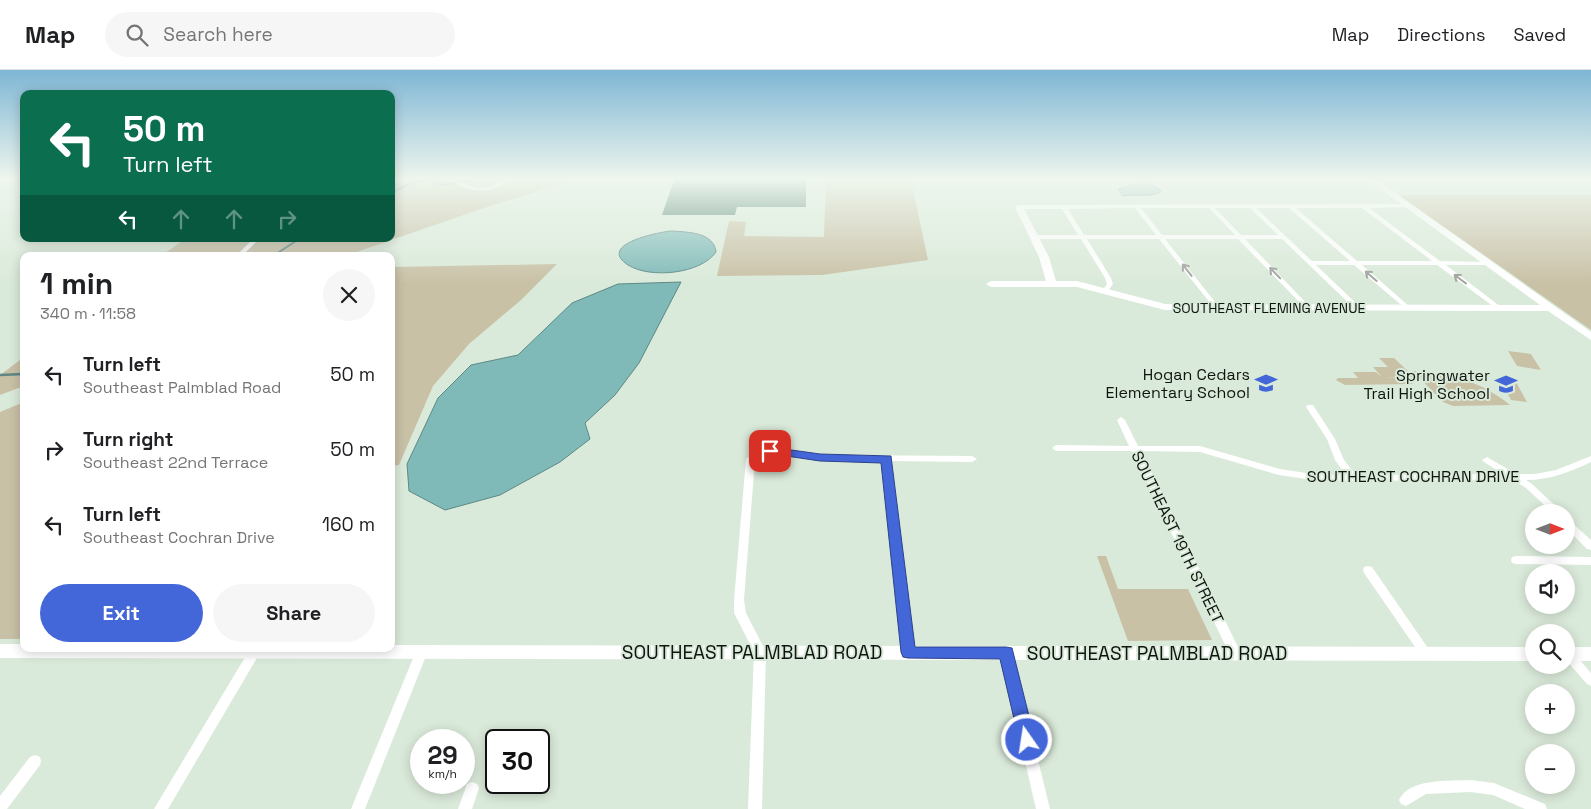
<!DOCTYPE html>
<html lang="en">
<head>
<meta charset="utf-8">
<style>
	body { margin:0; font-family:"Space Grotesk",sans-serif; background:#f6f6f6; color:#202124; height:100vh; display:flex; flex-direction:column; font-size:19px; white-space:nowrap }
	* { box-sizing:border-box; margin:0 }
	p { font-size:16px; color:#757577 }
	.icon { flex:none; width:28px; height:28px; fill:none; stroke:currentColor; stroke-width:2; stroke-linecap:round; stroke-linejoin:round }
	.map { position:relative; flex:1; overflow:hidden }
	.details { position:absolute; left:20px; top:182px; width:375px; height:400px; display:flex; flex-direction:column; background:#fff; border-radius:10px; box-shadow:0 2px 12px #0003 }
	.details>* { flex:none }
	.banner { position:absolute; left:20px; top:20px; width:375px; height:152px; border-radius:10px; box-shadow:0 2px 12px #0003; background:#0b6e4f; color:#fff; overflow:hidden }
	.needle { width:32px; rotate:90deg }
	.buttons { position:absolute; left:1525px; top:434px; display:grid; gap:10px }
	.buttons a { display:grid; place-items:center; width:50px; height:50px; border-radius:50%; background:#fff; box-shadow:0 2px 12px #0003; font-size:25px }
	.speed { position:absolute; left:410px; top:659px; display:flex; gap:10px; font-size:25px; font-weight:700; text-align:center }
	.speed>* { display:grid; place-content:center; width:65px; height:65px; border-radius:50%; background:#fff; box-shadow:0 2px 12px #0003; line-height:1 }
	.speed small { font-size:12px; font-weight:400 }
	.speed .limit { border:2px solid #111; border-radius:8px; background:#fff; color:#111 }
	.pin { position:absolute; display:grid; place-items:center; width:42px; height:42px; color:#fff; margin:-21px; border-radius:10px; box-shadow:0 2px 8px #0006 }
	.me { position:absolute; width:55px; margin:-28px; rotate:347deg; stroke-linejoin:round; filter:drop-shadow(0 0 4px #0008) }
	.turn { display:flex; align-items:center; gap:18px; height:105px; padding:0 20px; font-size:22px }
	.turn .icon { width:65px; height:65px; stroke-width:2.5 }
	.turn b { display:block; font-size:35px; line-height:42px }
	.lanes { display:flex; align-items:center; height:48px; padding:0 20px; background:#0003; justify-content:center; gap:25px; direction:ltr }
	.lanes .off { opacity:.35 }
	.round { display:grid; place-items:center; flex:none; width:52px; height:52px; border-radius:26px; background:#f6f6f6 }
	.headline { display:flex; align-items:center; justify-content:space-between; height:85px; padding:0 20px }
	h1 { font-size:30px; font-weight:800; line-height:38px }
	.action { display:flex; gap:10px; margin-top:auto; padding:10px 20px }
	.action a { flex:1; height:58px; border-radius:30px; background:#4366d8; color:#fff; font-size:20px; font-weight:800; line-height:58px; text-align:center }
	.action a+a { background:#f6f6f6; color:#202124 }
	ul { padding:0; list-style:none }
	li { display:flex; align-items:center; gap:15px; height:75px; padding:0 20px }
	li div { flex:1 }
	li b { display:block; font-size:19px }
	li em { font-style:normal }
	header { display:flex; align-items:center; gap:30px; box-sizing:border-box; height:70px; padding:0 25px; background:#fff; border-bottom:1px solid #e0e0e0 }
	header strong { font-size:24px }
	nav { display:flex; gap:28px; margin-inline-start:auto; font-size:18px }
	.search { width:350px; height:45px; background:#f6f6f6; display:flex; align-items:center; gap:12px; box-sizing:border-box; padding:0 18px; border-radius:28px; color:#757577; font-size:19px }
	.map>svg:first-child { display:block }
	.green { fill:#c9c1a6 }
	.water { fill:#7fbab8; stroke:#5d8885 }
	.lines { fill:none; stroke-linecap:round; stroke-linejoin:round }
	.stream-far1 { stroke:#5d8885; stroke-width:2 }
	.stream { stroke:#5d8885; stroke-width:2.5 }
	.building { fill:#4a7b69 }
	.street { fill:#fff; fill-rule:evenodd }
	.secondary { fill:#fff; fill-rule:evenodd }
	.oneway { stroke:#9fa19f }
	.route { fill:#4366d8; stroke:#2c428c }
	.labels { text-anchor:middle; stroke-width:4; stroke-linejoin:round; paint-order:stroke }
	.far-street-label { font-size:14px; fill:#0e140e; stroke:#daeada }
	.poi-label { font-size:16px; fill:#0e140e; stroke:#daeada; text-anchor:end }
	.street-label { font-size:16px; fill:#0e140e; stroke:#daeada }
	.near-street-label { font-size:19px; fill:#0e140e; stroke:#daeada }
</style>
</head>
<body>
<header>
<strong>Map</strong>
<div class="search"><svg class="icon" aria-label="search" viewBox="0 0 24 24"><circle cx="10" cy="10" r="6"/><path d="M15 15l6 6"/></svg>Search here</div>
<nav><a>Map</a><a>Directions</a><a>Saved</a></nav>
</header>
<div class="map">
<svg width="1591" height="739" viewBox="0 0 1591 739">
	<rect width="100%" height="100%" fill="#daeada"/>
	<!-- green -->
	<g class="green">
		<path d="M 391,110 L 573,110 L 481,139 L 345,186 L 161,186 L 185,169 L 391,169 Z"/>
		<path d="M 826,110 L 911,110 L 928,190 L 822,205 L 717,206 L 729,151 L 746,152 L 744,166 L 824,167 Z"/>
		<path d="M 1401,125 L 1591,125 L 1591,260 L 1403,128 Z"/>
		<path d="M 557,194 L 521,230 L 469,274 L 433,316 L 399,395 L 391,396 L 391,197 Z"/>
		<path d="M 1508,281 L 1531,284 L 1541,300 L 1517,296 Z"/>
		<path d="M 24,287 L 24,316 L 0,325 L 0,305 Z"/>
		<path d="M 1379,288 L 1394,288 L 1414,307 L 1384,308 L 1405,308 L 1413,314 L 1345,315 L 1336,310 L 1338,308 L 1358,308 L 1353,302 L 1376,302 L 1382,307 L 1373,297 L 1388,297 Z"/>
		<path d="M 1413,301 C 1449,302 1482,312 1510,335 L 1453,336 L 1443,332 Z"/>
		<path d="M 1500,310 L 1516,312 L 1527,332 L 1511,330 Z"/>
		<path d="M 24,332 L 24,569 L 0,569 L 0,342 Z"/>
		<path d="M 1097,486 L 1106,486 L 1118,519 L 1188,519 L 1212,570 L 1128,571 Z"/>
	</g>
	<!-- water -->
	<g class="water">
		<path d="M 1136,114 L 1150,114 L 1159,119 L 1161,122 C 1147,128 1137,123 1123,126 L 1118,119 Z"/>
		<path d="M 671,161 C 687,162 714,162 716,182 C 701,204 650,209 628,195 C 596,174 660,162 671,161 Z"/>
		<path d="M 681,212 L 639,293 L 615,325 L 585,353 L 590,369 L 560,392 L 500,425 L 445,440 L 409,421 L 407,394 L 438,328 L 471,295 L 518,285 L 572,233 L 618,214 Z"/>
	</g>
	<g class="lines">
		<!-- stream-far1 -->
		<g class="stream-far1">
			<path d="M 427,110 L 443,115 L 473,110"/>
			<path d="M 391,123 L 413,112 L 423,110"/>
			<path d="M 273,186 L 299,169"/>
		</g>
		<!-- stream -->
		<path class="stream" d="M 0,305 L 24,304"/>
	</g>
	<!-- building -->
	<path class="building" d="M 674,110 L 806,110 L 806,137 L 737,137 L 735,145 L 662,145 Z"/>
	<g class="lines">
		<!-- street -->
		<g class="street">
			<path d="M 395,110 L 404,110 L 391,115 L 391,111 Z"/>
			<path d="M 450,110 C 462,110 471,119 483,118 C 493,117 500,110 511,110 C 490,124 471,124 450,110 Z"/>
			<path d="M 1408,134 L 1410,135 L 1410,137 L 1369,138 L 1440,191 L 1490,192 L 1491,193 L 1488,195 L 1446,195 L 1501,237 L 1501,239 L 1497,239 L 1437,195 L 1362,195 L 1410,237 L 1412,238 L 1408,240 L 1406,239 L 1354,195 L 1316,195 L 1361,238 L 1357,240 L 1355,239 L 1282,169 L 1245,169 L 1310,237 L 1310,239 L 1306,239 L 1238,169 L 1165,169 L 1219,237 L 1219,239 L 1215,239 L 1159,169 L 1087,169 L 1111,208 L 1113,214 L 1108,221 L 1106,222 L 1103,220 L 1107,214 L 1105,208 L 1081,169 L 1035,169 L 1032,167 L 1035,165 L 1078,165 L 1062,139 L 1019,139 L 1016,137 L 1019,135 ZM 1135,138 L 1156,165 L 1084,165 L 1068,139 ZM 1141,138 L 1209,138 L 1235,165 L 1162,165 ZM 1215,138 L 1250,138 L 1278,165 L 1241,165 ZM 1256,138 L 1289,138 L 1350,191 L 1312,191 ZM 1296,138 L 1362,138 L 1432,191 L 1357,191 Z"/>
			<path d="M 253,169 L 259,169 L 242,186 L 236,186 Z"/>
			<path d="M 1307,335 L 1313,335 L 1335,369 L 1344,390 L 1356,405 L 1503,404 L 1484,392 L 1482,390 L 1487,387 L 1516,404 L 1535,404 L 1556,400 L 1591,386 L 1591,392 C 1570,402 1550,410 1526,410 L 1532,414 L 1562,442 L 1552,442 L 1526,418 L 1513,410 L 1319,411 L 1279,405 L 1200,382 L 1141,381 L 1241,583 L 1239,586 L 1235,588 L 1231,586 L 1229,583 L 1132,381 L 1056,381 L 1052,378 L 1056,375 L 1129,376 L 1117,350 L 1121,347 L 1125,350 L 1138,376 L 1200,376 L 1280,399 L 1319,405 L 1346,405 L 1335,390 L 1327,369 L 1306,337 Z"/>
			<path d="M 772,378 L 828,385 L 972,386 L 977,389 L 972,392 L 892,391 L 914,583 L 912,586 L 908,588 L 904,586 L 902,583 L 883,391 L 828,391 L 772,384 L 763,385 L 755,390 L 744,530 L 746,543 L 766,582 L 762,739 L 748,739 L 754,582 L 734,543 L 734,530 L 746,389 L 757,381 Z"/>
			<path d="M 1566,449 L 1569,450 L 1591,470 L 1591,480 L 1587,479 L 1566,458 Z"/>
			<path d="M 1516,486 L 1591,487 L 1591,495 L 1516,494 L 1512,493 L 1511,490 L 1512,487 Z"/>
			<path d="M 1368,496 L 1372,497 L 1430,581 L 1432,584 L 1430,587 L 1426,589 L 1422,587 L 1364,503 L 1363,500 L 1364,497 Z"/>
			<path d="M 422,576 L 426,578 L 428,581 L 365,739 L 351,739 L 416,581 L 418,578 Z"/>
			<path d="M 1006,578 L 1010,580 L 1012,583 L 1050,739 L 1036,739 L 1000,583 L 1002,580 Z"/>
			<path d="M 250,579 L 260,579 L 261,581 L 168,739 L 154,739 Z"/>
			<path d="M 1568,579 L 1572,581 L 1591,603 L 1591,616 L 1587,614 L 1566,590 L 1566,580 Z"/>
			<path d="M 35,685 L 40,687 L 41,691 L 40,695 L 7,739 L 0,739 L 0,726 L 30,687 Z"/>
			<path d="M 1470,710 L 1494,713 L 1545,734 L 1547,739 L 1525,739 L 1493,725 L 1470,722 L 1426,724 L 1406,736 L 1401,734 L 1399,730 C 1409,708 1450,711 1470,710 Z"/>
			<path d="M 472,712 L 477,714 L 479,718 L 472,739 L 458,739 L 467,714 Z"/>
		</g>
		<!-- secondary -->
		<g class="secondary">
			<path d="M 1368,110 L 1377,110 L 1591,262 L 1591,270 L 1548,241 L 1165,240 L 1077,217 L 991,217 L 986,214 L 991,211 L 1046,211 L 1039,187 L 1015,137 L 1019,135 L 1023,137 L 1049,187 L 1056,211 L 1077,211 L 1165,234 L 1540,235 Z"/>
			<path d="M 0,574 L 24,574 L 24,579 L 391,579 L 391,575 L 1534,577 L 1534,591 L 0,588 Z"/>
			<rect x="1566" y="577" width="25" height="14"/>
		</g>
	</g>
	<!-- one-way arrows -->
	<defs><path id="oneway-shaft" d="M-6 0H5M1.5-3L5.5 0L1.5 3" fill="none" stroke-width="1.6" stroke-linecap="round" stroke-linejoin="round" transform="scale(1.25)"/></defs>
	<g class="oneway">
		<use href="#oneway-shaft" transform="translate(1187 200) rotate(-128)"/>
		<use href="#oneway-shaft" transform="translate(1275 203) rotate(-134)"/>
		<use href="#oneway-shaft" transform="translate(1371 206) rotate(-139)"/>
		<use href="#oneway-shaft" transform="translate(1460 209) rotate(-143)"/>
	</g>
	<!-- sky -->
	<linearGradient id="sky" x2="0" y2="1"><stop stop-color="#7eb6d5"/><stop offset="0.51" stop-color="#eef6ee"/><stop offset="1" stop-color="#eef6ee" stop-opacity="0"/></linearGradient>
	<rect width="1591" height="214" fill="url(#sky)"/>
	<!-- route -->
	<path class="route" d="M 770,377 L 820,384 L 891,386 L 915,577 L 1006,577 L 1012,578 L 1035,670 L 1033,675 L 1027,677 L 1021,675 L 1019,670 L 1000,589 L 908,588 L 903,587 L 901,582 L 881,393 L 820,391 L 766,383 L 764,381 L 766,378 Z"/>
	<!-- icons -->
	<defs>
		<g id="school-bare" transform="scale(1.725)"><path d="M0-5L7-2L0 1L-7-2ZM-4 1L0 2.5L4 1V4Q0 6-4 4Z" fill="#4366d8" stroke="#daeada" stroke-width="2.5" paint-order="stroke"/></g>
	</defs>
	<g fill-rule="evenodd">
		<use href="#school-bare" x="1266" y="313"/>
		<use href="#school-bare" x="1506" y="314"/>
	</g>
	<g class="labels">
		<!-- far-street labels -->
		<g class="far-street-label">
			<text x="1269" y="243">SOUTHEAST FLEMING AVENUE</text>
		</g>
		<!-- poi labels -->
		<g class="poi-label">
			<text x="1250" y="310">Hogan Cedars<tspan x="1250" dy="18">Elementary School</tspan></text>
			<text x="1490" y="311">Springwater<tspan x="1490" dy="18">Trail High School</tspan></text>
		</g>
		<!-- street labels -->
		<g class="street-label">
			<text x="1413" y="412">SOUTHEAST COCHRAN DRIVE</text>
			<text transform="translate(1178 467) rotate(64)" y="6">SOUTHEAST 19TH STREET</text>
		</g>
		<!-- near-street labels -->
		<g class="near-street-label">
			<text x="752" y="589">SOUTHEAST PALMBLAD ROAD</text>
			<text x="1157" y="590">SOUTHEAST PALMBLAD ROAD</text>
		</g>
	</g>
</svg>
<div class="buttons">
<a><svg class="needle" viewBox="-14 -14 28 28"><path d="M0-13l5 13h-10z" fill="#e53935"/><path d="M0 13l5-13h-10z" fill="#757577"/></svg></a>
<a><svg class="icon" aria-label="sound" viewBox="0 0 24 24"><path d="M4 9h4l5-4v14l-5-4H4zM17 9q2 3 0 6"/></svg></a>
<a><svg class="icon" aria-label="search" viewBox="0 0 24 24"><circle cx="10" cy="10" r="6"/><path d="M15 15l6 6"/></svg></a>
<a>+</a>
<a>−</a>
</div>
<div class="speed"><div>29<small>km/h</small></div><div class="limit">30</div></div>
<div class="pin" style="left:770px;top:381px;background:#d93025"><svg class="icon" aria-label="arrive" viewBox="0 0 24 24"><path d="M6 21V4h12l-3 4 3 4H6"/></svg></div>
<svg class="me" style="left:1027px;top:670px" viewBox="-20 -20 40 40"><circle r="17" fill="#4366d8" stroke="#fff" stroke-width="3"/><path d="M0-11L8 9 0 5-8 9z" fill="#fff"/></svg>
<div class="banner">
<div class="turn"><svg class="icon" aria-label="left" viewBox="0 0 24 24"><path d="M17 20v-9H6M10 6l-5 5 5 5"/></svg><div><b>50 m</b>Turn left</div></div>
<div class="lanes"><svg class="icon" aria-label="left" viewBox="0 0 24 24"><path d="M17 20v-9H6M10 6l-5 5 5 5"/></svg><svg class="icon off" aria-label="ahead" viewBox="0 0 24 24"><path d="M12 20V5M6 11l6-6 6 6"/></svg><svg class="icon off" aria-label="ahead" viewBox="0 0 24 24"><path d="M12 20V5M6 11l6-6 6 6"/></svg><svg class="icon off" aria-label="right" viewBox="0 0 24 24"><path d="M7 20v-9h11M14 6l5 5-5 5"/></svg></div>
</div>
<section class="details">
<div class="headline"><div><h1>1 min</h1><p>340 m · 11:58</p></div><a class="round"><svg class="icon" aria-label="close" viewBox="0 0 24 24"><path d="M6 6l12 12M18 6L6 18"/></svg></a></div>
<ul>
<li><svg class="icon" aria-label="left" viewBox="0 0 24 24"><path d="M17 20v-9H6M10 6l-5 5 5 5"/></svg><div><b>Turn left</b><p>Southeast Palmblad Road</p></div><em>50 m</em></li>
<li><svg class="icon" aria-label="right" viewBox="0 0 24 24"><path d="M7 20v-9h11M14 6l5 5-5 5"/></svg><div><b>Turn right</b><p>Southeast 22nd Terrace</p></div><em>50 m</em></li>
<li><svg class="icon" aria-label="left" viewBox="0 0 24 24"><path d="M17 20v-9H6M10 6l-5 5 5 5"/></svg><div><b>Turn left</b><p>Southeast Cochran Drive</p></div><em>160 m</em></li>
</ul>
<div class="action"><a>Exit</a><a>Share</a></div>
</section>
</div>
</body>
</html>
